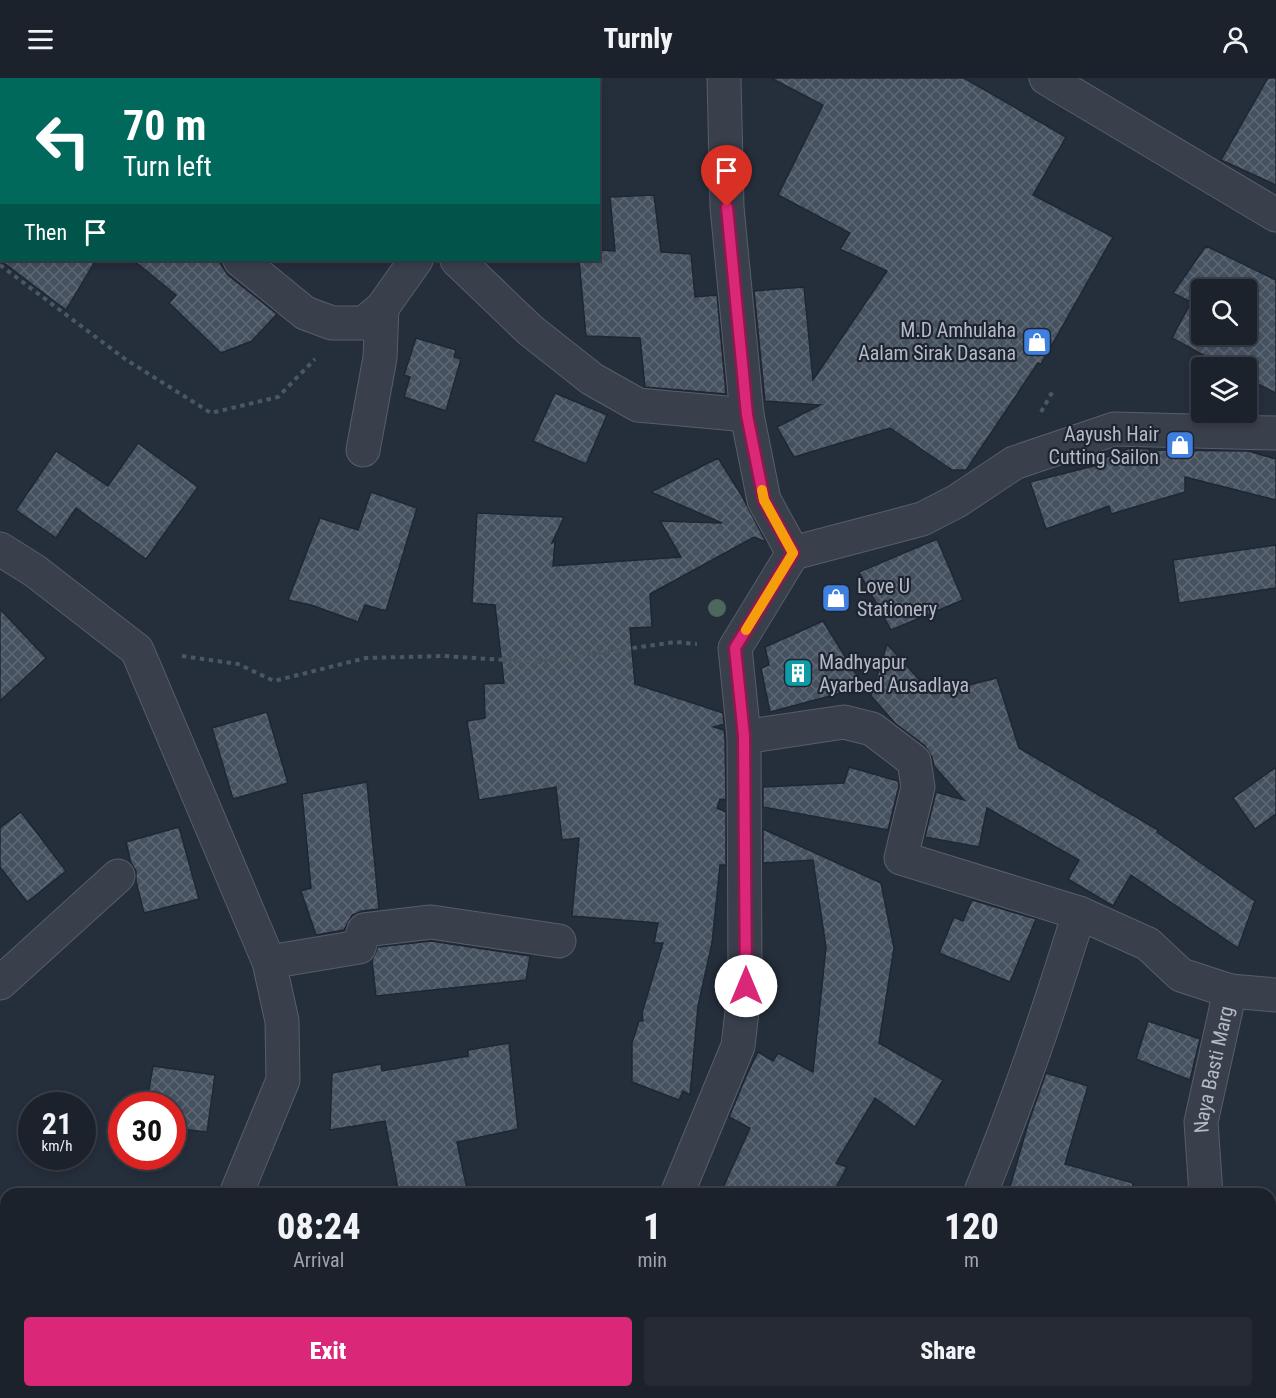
<!DOCTYPE html>
<html lang="en">
<head>
<meta charset="utf-8">
<style>
	body { margin:0; font-family:"Roboto Condensed",sans-serif; background:#252a34; color:#f1f3f6; height:100vh; display:flex; flex-direction:column; font-size:22px; white-space:nowrap }
	* { box-sizing:border-box; margin:0 }
	p { font-size:20px; color:#a0a4a9 }
	.icon { flex:none; width:33px; height:33px; fill:none; stroke:currentColor; stroke-width:2; stroke-linecap:round; stroke-linejoin:round }
	.map { position:relative; flex:1; overflow:hidden }
	.sheet { position:absolute; left:0px; top:1110px; width:1276px; height:210px; display:flex; flex-direction:column; background:#1c222c; border-radius:18px 18px 0 0; box-shadow:0 3px 9px #0003,0 0 0 2px #3a3f48 }
	.sheet>* { flex:none }
	.banner { position:absolute; left:0px; top:0px; width:600px; height:183px; box-shadow:0 3px 9px #0003,0 0 0 2px #3a3f48; background:#00695c; color:#fff; overflow:hidden }
	.tools { position:absolute; left:1191px; top:201px; display:grid; gap:12px }
	.tools a { display:grid; place-items:center; width:66px; height:66px; border-radius:6px; background:#1c222c; box-shadow:0 3px 9px #0003,0 0 0 2px #3a3f48; font-size:30px }
	.speed { position:absolute; left:18px; top:1014px; display:flex; gap:12px; font-size:30px; font-weight:700; text-align:center }
	.speed>* { display:grid; place-content:center; width:78px; height:78px; border-radius:50%; background:#1c222c; box-shadow:0 3px 9px #0003,0 0 0 2px #3a3f48; line-height:1 }
	.speed small { font-size:15px; font-weight:400 }
	.speed .limit { border:9px solid #d22; background:#fff; color:#111 }
	.pin { position:absolute; display:grid; place-items:center; width:51px; height:51px; color:#fff; margin:-62px -26px; border-radius:50% 50% 50% 0; rotate:-45deg; box-shadow:0 0 6px #0007 }
	.pin .icon { rotate:45deg }
	.me { position:absolute; width:66px; margin:-33px; rotate:0deg; stroke-linejoin:round; filter:drop-shadow(0 0 4px #0008) }
	.turn { display:flex; align-items:center; gap:21px; height:126px; padding:0 24px; font-size:27px }
	.turn .icon { width:78px; height:78px; stroke-width:2.5 }
	.turn b { display:block; font-size:42px; line-height:51px }
	.then { display:flex; align-items:center; height:57px; padding:0 24px; background:#0003; gap:12px; font-size:22px }
	.eta { display:flex; justify-content:space-evenly; align-items:center; height:102px; text-align:center }
	.eta b { font-size:36px; font-weight:800; line-height:42px }
	.primary-button { display:flex; gap:12px; margin-top:auto; padding:12px 24px }
	.primary-button a { flex:1; height:69px; border-radius:6px; background:#db2777; color:#fff; font-size:24px; font-weight:800; line-height:69px; text-align:center }
	.primary-button a+a { background:#252a34; color:#f1f3f6 }
	header { display:flex; justify-content:space-between; align-items:center; height:78px; padding:0 24px; background:#1c222c; font-size:27px; font-weight:800 }
	.map>svg:first-child { display:block }
	.building { fill:url(#building-cross-hatch); stroke:#202733; stroke-width:1.5; fill-rule:evenodd }
	.lines { fill:none; stroke-linecap:round; stroke-linejoin:round }
	.minor-casing { stroke:#575e6a; stroke-width:35 }
	.path { stroke:#495a5e; stroke-width:4; stroke-dasharray:4.5 4.5; stroke-linecap:butt }
	.minor { stroke:#39404c; stroke-width:33 }
	.tree { fill:#4d675d }
	.route-casing { stroke:#8e194d; stroke-width:15 }
	.route { stroke:#db2777; stroke-width:10 }
	.slow { stroke:#f59e0b; stroke-width:10 }
	.labels { text-anchor:middle; stroke-width:4.5; stroke-linejoin:round; paint-order:stroke }
	.poi-label { font-size:20px; fill:#b4bbc7; stroke:#1e2531; text-anchor:end }
	.street-label { font-size:20px; fill:#b4bbc7; stroke:#1e2531 }
</style>
</head>
<body>
<header><svg class="icon" aria-label="menu" viewBox="0 0 24 24"><path d="M4 6h16M4 12h16M4 18h16"/></svg>Turnly<svg class="icon" aria-label="person" viewBox="0 0 24 24"><circle cx="12" cy="8" r="4"/><path d="M4 21q1-7 8-7t8 7"/></svg></header>
<div class="map">
<svg width="1276" height="1320" viewBox="0 0 1276 1320">
	<defs>
		<pattern id="building-cross-hatch" width="8" height="8" patternUnits="userSpaceOnUse" patternTransform="scale(1.5)"><rect width="8" height="8" fill="#465160"/><path d="M0 0l8 8M0 8l8-8" fill="none" stroke="#5e6875"/></pattern>
	</defs>
	<rect width="100%" height="100%" fill="#252e3b"/>
	<!-- building -->
	<g class="building">
		<path d="M 771,0 L 964,0 L 1066,59 L 1033,117 L 1113,159 L 1041,286 L 1038,285 L 966,392 L 952,392 L 890,350 L 794,379 L 777,349 L 820,327 L 765,323 L 754,213 L 804,209 L 813,302 L 887,193 L 840,171 L 850,155 L 778,117 L 823,27 Z"/>
		<path d="M 1268,0 L 1276,0 L 1276,107 L 1221,82 Z"/>
		<path d="M 654,117 L 661,174 L 691,176 L 695,219 L 717,217 L 726,316 L 645,309 L 640,260 L 586,258 L 579,182 L 598,182 L 598,172 L 615,173 L 610,119 Z"/>
		<path d="M 1206,168 L 1276,202 L 1276,315 L 1246,300 L 1246,290 L 1227,290 L 1172,260 L 1191,224 L 1173,215 ZM 1202,212 L 1246,212 L 1246,256 L 1202,256 Z"/>
		<path d="M 0,182 L 96,182 L 66,232 Z"/>
		<path d="M 133,182 L 218,182 L 228,197 L 277,236 L 252,263 L 221,275 L 169,225 L 176,217 Z"/>
		<path d="M 416,260 L 456,272 L 454,279 L 461,281 L 446,333 L 404,319 L 410,299 L 404,297 Z"/>
		<path d="M 555,315 L 607,337 L 586,386 L 533,363 Z"/>
		<path d="M 138,365 L 198,409 L 146,481 L 76,430 L 56,460 L 16,432 L 56,373 L 108,408 Z"/>
		<path d="M 1130,370 L 1149,371 L 1149,372 L 1248,373 L 1276,381 L 1276,422 L 1185,399 L 1185,414 L 1111,436 L 1109,428 L 1046,451 L 1030,404 L 1098,387 L 1097,383 Z"/>
		<path d="M 718,380 L 742,418 L 766,464 L 754,459 L 650,516 L 652,549 L 630,550 L 635,606 L 723,635 L 724,646 L 714,649 L 724,652 L 725,660 L 726,722 L 720,721 L 717,730 L 726,734 L 726,787 L 720,787 L 712,865 L 698,928 L 690,1017 L 683,1013 L 679,1022 L 632,1004 L 632,965 L 639,943 L 643,943 L 642,935 L 663,865 L 654,865 L 658,845 L 572,838 L 579,760 L 562,762 L 556,709 L 479,722 L 467,643 L 485,640 L 484,606 L 504,605 L 495,527 L 472,525 L 477,435 L 564,439 L 552,465 L 555,463 L 553,488 L 681,479 L 660,443 L 722,445 L 651,414 Z"/>
		<path d="M 371,414 L 417,430 L 386,533 L 365,527 L 358,544 L 311,527 L 288,522 L 320,440 L 358,452 Z"/>
		<path d="M 937,461 L 963,522 L 891,552 L 859,494 Z"/>
		<path d="M 1276,467 L 1276,510 L 1179,525 L 1173,482 Z"/>
		<path d="M 0,531 L 46,580 L 0,623 Z"/>
		<path d="M 823,543 L 864,609 L 770,634 L 761,590 L 769,587 L 765,569 Z"/>
		<path d="M 887,566 L 932,616 L 997,600 L 1019,670 L 1158,752 L 1157,754 L 1255,823 L 1238,870 L 1131,797 L 1113,828 L 1068,801 L 1079,782 L 987,730 L 979,769 L 925,759 L 936,714 L 964,722 L 934,688 L 932,679 L 925,668 L 895,645 L 871,618 Z"/>
		<path d="M 267,634 L 288,705 L 233,721 L 212,650 Z"/>
		<path d="M 849,689 L 898,703 L 899,708 L 888,752 L 763,729 L 763,709 L 844,705 Z"/>
		<path d="M 1276,689 L 1276,736 L 1255,751 L 1233,720 Z"/>
		<path d="M 367,704 L 379,831 L 362,833 L 352,837 L 344,852 L 316,857 L 301,813 L 311,810 L 302,716 Z"/>
		<path d="M 21,734 L 66,793 L 27,824 L 0,789 L 0,750 Z"/>
		<path d="M 179,749 L 199,821 L 144,835 L 136,803 L 136,793 L 131,785 L 126,764 Z"/>
		<path d="M 763,751 L 881,805 L 894,870 L 879,965 L 943,1002 L 915,1049 L 875,1020 L 836,1085 L 847,1089 L 832,1116 L 720,1116 L 750,1050 L 729,1039 L 747,996 L 758,974 L 773,983 L 778,975 L 813,994 L 826,869 L 813,782 L 763,785 Z"/>
		<path d="M 972,822 L 1036,841 L 1010,904 L 939,875 L 954,839 L 963,843 Z"/>
		<path d="M 431,863 L 530,878 L 526,902 L 376,918 L 372,882 L 378,869 Z"/>
		<path d="M 1148,943 L 1200,961 L 1190,1002 L 1136,981 Z"/>
		<path d="M 509,965 L 518,1051 L 457,1064 L 468,1116 L 399,1116 L 385,1043 L 330,1052 L 332,995 L 381,986 L 382,993 L 468,978 L 468,972 Z"/>
		<path d="M 153,988 L 215,997 L 207,1054 L 172,1050 L 172,1028 L 146,1028 Z"/>
		<path d="M 1046,995 L 1088,1008 L 1065,1086 L 1133,1105 L 1132,1116 L 1008,1116 L 1028,1046 Z"/>
	</g>
	<g class="lines">
		<!-- minor casing -->
		<g class="minor-casing">
			<g id="minor">
				<path d="M 22,0 L 24,2"/>
				<path d="M 400,0 L 402,2"/>
				<path d="M 724,0 L 727,129 L 747,337 L 764,422 L 793,475 L 922,441 L 957,423 L 1014,385 L 1114,351 L 1276,355"/>
				<path d="M 1046,0 L 1276,137"/>
				<path d="M 240,182 L 305,235 L 332,245 L 364,245 L 382,230 L 416,182"/>
				<path d="M 457,182 L 530,252 L 592,301 L 638,327 L 747,337"/>
				<path d="M 363,372 L 380,280 L 382,230"/>
				<path d="M 0,471 L 35,493 L 137,572 L 269,884"/>
				<path d="M 744,659 L 844,644 L 872,651 L 914,683 L 918,709 L 901,780 L 1079,835 L 1148,866 L 1181,897 L 1230,913"/>
				<path d="M 0,905 L 118,798"/>
				<path d="M 236,1116 L 283,1002 L 282,943 L 269,884 L 359,869 L 364,852 L 431,844 L 559,863"/>
				<path d="M 677,1116 L 738,968 L 745,908 L 744,659 L 735,570 L 793,475"/>
				<path d="M 980,1116 C 1018,1024 1050,930 1079,835"/>
				<path id="s1" d="M 1206,1116 L 1201,1044 L 1230,913 L 1276,917"/>
				<path d="M 0,1193 L 6,1199"/>
				<path d="M 128,1314 L 135,1320"/>
				<path d="M 603,1320 L 605,1314"/>
				<path d="M 887,1320 L 891,1314"/>
				<path d="M 1254,1320 L 1254,1314"/>
			</g>
		</g>
		<!-- path -->
		<g class="path">
			<path d="M 0,75 L 2,73"/>
			<path d="M 0,187 L 125,281 L 211,335 L 278,319 L 315,281"/>
			<path d="M 1041,334 L 1054,311"/>
			<path d="M 182,578 L 238,586 L 274,603 L 366,580 L 444,578 L 536,584 L 675,564 L 697,566"/>
		</g>
		<!-- minor -->
		<use href="#minor" class="minor"/>
	</g>
	<!-- trees -->
	<circle class="tree" cx="717" cy="530" r="9"/>
	<g class="lines">
		<!-- route casing -->
		<g class="route-casing">
			<path id="route" d="M 727,129 L 747,337 L 764,422 L 793,475 L 735,570 L 744,658 L 746,908"/>
		</g>
		<!-- route -->
		<use href="#route" class="route"/>
		<!-- slow -->
		<path class="slow" d="M 746,552 L 793,475 L 764,422 L 762,412"/>
	</g>
	<!-- icons -->
	<defs>
		<g id="shop-square" transform="scale(1.5)"><rect x="-9" y="-9" width="18" height="18" rx="4" fill="#3f7fe0" stroke="#1e2531"/><path d="M-5-2.5h2.3a2.7 3.5 0 0 1 5.4 0H5L5.5 6h-11ZM-1.5-2.5h3a1.5 2.3 0 0 0-3 0Z" fill="#fff"/></g>
		<g id="building-square" transform="scale(1.5)"><rect x="-9" y="-9" width="18" height="18" rx="4" fill="#0f9aa8" stroke="#1e2531"/><path d="M-4-6H4V6H1V3H-1V6H-4ZM-2.5-4.3h1.7v1.8h-1.7ZM.8-4.3h1.7v1.8H.8ZM-2.5-1h1.7V.8h-1.7ZM.8-1h1.7V.8H.8Z" fill="#fff"/></g>
	</defs>
	<g fill-rule="evenodd">
		<use href="#shop-square" x="1037" y="264"/>
		<use href="#shop-square" x="1180" y="367"/>
		<use href="#shop-square" x="836" y="520"/>
		<use href="#building-square" x="798" y="595"/>
	</g>
	<g class="labels">
		<!-- poi labels -->
		<g class="poi-label">
			<text x="1016" y="259">M.D Amhulaha<tspan x="1016" dy="23">Aalam Sirak Dasana</tspan></text>
			<text x="1159" y="363">Aayush Hair<tspan x="1159" dy="23">Cutting Sailon</tspan></text>
			<text x="857" y="515" text-anchor="start">Love U<tspan x="857" dy="23">Stationery</tspan></text>
			<text x="819" y="591" text-anchor="start">Madhyapur<tspan x="819" dy="23">Ayarbed Ausadlaya</tspan></text>
		</g>
		<!-- street labels -->
		<g class="street-label">
			<text dy="7" stroke="none"><textPath href="#s1" startOffset="126">Naya Basti Marg</textPath></text>
		</g>
	</g>
</svg>
<div class="tools">
<a><svg class="icon" aria-label="search" viewBox="0 0 24 24"><circle cx="10" cy="10" r="6"/><path d="M15 15l6 6"/></svg></a>
<a><svg class="icon" aria-label="layers" viewBox="0 0 24 24"><path d="M12 4l9 5-9 5-9-5zM3 14l9 5 9-5"/></svg></a>
</div>
<div class="speed"><div>21<small>km/h</small></div><div class="limit">30</div></div>
<div class="pin" style="left:727px;top:129px;background:#d93025"><svg class="icon" aria-label="arrive" viewBox="0 0 24 24"><path d="M6 21V4h12l-3 4 3 4H6"/></svg></div>
<svg class="me" style="left:746px;top:908px" viewBox="-20 -20 40 40"><circle r="19" fill="#fff"/><path d="M0-13L10 11 0 6-10 11z" fill="#db2777"/></svg>
<div class="banner">
<div class="turn"><svg class="icon" aria-label="left" viewBox="0 0 24 24"><path d="M17 20v-9H6M10 6l-5 5 5 5"/></svg><div><b>70 m</b>Turn left</div></div>
<div class="then">Then<svg class="icon" aria-label="arrive" viewBox="0 0 24 24"><path d="M6 21V4h12l-3 4 3 4H6"/></svg></div>
</div>
<section class="sheet">
<div class="eta">
<div><b>08:24</b><p>Arrival</p></div>
<div><b>1</b><p>min</p></div>
<div><b>120</b><p>m</p></div>
</div>
<div class="primary-button"><a>Exit</a><a>Share</a></div>
</section>
</div>
</body>
</html>
